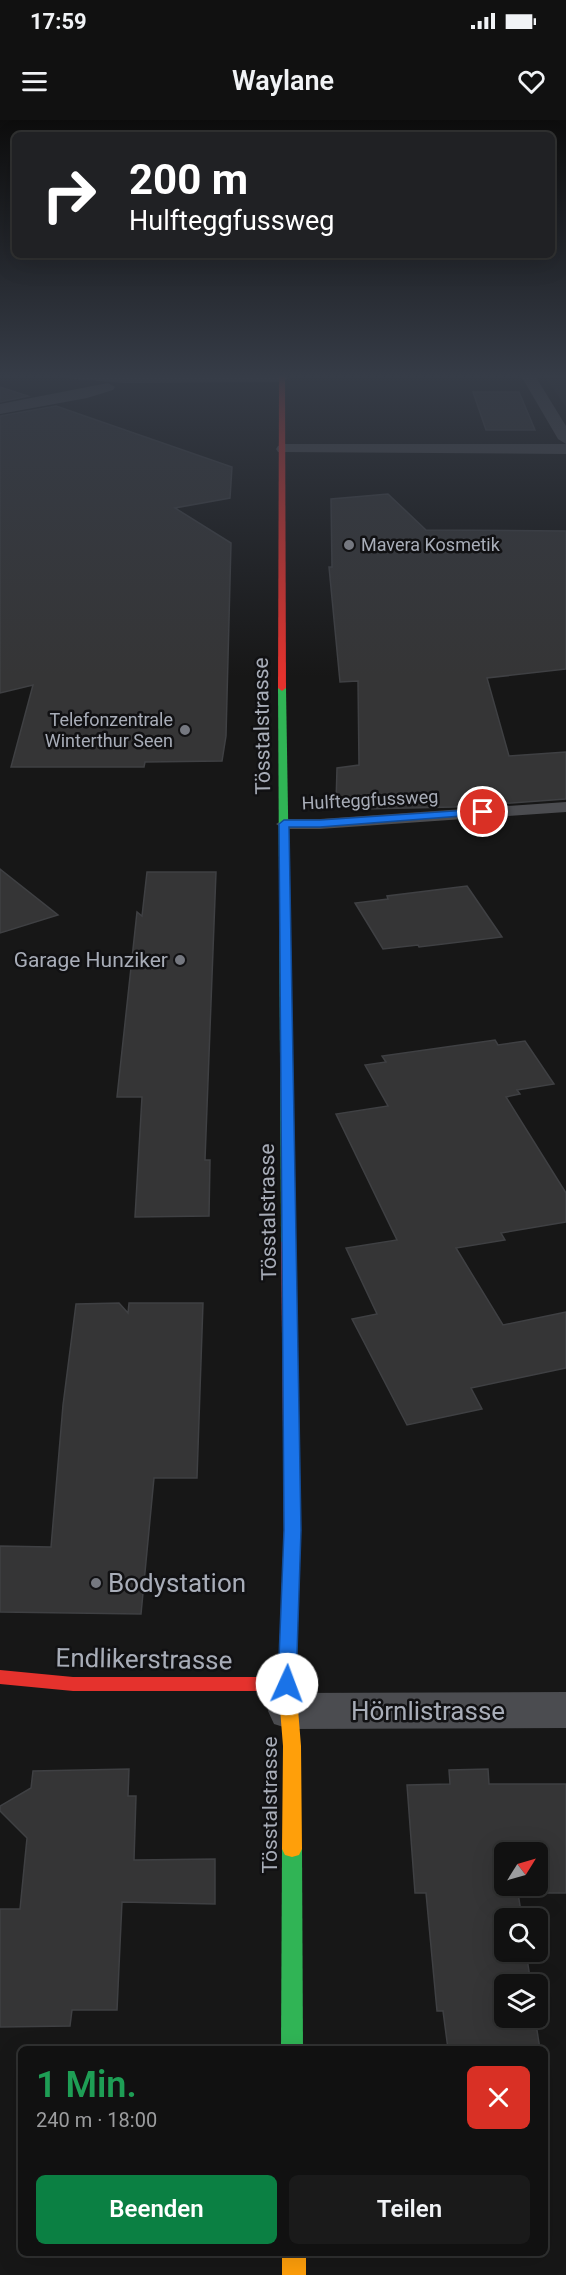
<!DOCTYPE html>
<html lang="de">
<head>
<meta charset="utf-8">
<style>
	body { margin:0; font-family:Roboto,sans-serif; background:#1a1a1a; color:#f1f3f6; height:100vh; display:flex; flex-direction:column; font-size:22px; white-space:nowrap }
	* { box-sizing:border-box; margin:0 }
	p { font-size:20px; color:#9c9d9f }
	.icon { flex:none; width:33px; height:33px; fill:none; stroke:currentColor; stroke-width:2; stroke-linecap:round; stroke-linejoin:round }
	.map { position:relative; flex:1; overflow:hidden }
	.panel { position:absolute; left:18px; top:1926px; width:530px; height:210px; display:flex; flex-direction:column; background:#111; border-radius:9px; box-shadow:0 6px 24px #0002,0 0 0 2px #303131 }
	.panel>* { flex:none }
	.banner { position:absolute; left:12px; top:12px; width:543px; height:126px; border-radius:9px; box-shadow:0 6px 24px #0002,0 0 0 2px #303131; background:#202124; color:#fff; overflow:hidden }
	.needle { width:39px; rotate:53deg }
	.fabs { position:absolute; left:494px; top:1722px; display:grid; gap:12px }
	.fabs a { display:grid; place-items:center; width:54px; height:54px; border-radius:9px; background:#111; box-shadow:0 6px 24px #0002,0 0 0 2px #303131; font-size:30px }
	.pin { position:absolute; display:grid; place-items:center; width:51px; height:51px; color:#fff; margin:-26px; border:3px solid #fff; border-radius:50%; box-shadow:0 2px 6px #0007 }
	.me { position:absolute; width:66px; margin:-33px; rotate:2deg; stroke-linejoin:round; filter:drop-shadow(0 0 4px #0008) }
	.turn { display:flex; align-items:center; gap:21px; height:126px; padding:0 18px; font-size:27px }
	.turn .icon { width:78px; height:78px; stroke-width:2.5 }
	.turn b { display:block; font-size:42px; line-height:51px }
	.round { display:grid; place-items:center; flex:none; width:63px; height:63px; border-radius:9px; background:#1a1a1a }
	.overview { display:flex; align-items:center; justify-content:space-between; height:102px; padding:0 18px }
	h1 { font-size:36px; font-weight:600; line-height:45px; color:#1e9e55 }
	.cta { display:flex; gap:12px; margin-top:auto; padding:12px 18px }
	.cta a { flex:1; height:69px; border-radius:9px; background:#0b8043; color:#fff; font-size:24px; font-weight:600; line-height:69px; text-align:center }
	.cta a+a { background:#1a1a1a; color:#f1f3f6 }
	.status { display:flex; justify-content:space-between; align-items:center; height:42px; padding:0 30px; background:#111; direction:ltr }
	.status svg { height:16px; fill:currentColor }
	header { display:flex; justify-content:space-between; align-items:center; height:78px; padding:0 18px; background:#111; font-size:27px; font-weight:600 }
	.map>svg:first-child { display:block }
	.built { fill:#212123 }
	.building { fill:#353536; stroke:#3f4043; stroke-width:1.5; fill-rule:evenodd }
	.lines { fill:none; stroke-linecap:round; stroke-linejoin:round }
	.lane { fill:#4b4c50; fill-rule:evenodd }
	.street { fill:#4b4c50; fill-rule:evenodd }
	.fast { fill:#30b455; fill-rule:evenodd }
	.slow { fill:#ff9f0a; fill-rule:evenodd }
	.jam { fill:#e5322d; fill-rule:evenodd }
	.route { fill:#1a73e8; stroke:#114b97; stroke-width:1.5 }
	.poi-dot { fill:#757880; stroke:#111113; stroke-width:2 }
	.labels { text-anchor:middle; stroke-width:5; stroke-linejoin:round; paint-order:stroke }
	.far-poi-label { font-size:18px; fill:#a8adb8; stroke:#111113; text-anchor:start }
	.far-street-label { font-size:18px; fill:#a8adb8; stroke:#111113 }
	.street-label { font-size:21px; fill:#a8adb8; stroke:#111113 }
	.poi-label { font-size:21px; fill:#a8adb8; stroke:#111113; text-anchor:end }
	.near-poi-label { font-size:26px; fill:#a8adb8; stroke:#111113; text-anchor:start }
	.near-street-label { font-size:26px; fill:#a8adb8; stroke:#111113 }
</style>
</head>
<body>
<div class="status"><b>17:59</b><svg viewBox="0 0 49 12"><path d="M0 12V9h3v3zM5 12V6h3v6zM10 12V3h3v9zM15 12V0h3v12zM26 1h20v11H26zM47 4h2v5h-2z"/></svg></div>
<header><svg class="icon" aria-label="menu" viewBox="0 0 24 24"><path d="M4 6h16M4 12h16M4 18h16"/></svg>Waylane<svg class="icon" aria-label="heart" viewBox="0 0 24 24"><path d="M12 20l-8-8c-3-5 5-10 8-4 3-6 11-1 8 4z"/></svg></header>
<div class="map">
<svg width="566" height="2155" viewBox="0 0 566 2155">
	<rect width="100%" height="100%" fill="#171717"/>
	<!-- built -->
	<path class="built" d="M 545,254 L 566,254 L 566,287 L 548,261 Z"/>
	<!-- building -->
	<g class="building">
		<path d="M 0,267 L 28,276 L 0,282 Z"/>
		<path d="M 473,272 L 519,272 L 535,310 L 486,310 Z"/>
		<path d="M 56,286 L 232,347 L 230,378 L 175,388 L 231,423 L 226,616 L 222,641 L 145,642 L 144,647 L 11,647 L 33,565 L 0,573 L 0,296 Z"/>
		<path d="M 388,374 L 426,410 L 566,411 L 566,549 L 487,558 L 509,636 L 566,632 L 566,679 L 454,687 L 363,689 L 336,684 L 337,648 L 359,645 L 358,561 L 340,562 L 329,447 L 332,447 L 331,379 Z"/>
		<path d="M 0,749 L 58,795 L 0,813 Z"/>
		<path d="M 147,752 L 216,752 L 205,1040 L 210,1040 L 209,1096 L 135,1097 L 142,977 L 117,977 L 137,792 L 142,796 Z"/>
		<path d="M 467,766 L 502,817 L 419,827 L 418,825 L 383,829 L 355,783 L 388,779 L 387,776 Z"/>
		<path d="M 495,920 L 498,925 L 525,921 L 554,964 L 517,970 L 520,974 L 506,977 L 566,1073 L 566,1102 L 501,1113 L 505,1120 L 456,1128 L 503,1205 L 566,1192 L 566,1248 L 471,1268 L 482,1289 L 407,1305 L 352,1199 L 377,1194 L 346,1128 L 397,1120 L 336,994 L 388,986 L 365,945 L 386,942 L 382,936 Z"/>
		<path d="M 119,1183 L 128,1193 L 129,1183 L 203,1183 L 197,1358 L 154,1358 L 141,1494 L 0,1492 L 0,1426 L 51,1427 L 63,1285 L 76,1184 Z"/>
		<path d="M 129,1649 L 128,1676 L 136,1676 L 134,1740 L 215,1739 L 215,1784 L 122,1782 L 117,1890 L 72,1890 L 70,1906 L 0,1907 L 0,1789 L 20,1789 L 27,1718 L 0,1691 L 0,1686 L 31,1668 L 33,1651 Z"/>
		<path d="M 488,1649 L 489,1664 L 566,1664 L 566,1773 L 518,1773 L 522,1798 L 504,1798 L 504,1832 L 526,1832 L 531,1864 L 504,1864 L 504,1898 L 535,1898 L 540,1929 L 448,1929 L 443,1891 L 437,1891 L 426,1773 L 415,1773 L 407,1665 L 450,1664 L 449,1650 ZM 504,1732 L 537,1732 L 537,1766 L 504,1766 Z"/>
	</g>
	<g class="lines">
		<!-- lane -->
		<path class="lane" d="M 566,682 L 566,692 L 320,709 L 284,709 L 276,704 L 284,699 L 320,699 Z"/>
		<!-- street -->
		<g class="street">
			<path d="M 57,254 L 285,254 L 289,258 L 282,262 L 123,263 L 64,258 Z"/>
			<path d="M 520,254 L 534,254 L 566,306 L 566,324 L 558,319 Z"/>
			<path d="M 108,263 L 115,267 L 113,270 L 87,278 L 0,294 L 0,284 Z"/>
			<path d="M 284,324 L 566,324 L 566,334 L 278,332 L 276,329 L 278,326 Z"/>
			<path d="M 566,1572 L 566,1608 L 290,1609 L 274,1604 L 268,1591 L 274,1578 L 290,1573 Z"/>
		</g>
		<!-- fast -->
		<g class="fast">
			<path d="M 282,565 L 286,568 L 295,1122 L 288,1126 L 281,1122 L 278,568 Z"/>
			<path d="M 292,1721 L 299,1723 L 302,1729 L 303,1929 L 281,1929 L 282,1729 L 285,1723 Z"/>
		</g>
		<!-- slow -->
		<g class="slow">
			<path d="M 291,1303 L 297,1304 L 299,1308 L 300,1410 L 296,1564 L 301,1626 L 302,1729 L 299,1735 L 292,1737 L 285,1735 L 282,1729 L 283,1626 L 278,1564 L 284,1410 L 283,1308 L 285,1304 Z"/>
			<rect x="282" y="2133" width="24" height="22"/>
		</g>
		<!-- jam -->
		<g class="jam">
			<path d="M 279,254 L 285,254 L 286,568 L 282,571 L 278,568 Z"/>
			<path d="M 288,1118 L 295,1122 L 299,1308 L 297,1312 L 285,1312 L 283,1308 L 281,1122 Z"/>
			<path d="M 0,1550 L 73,1557 L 287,1557 L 293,1559 L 296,1564 L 293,1569 L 287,1571 L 73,1571 L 0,1564 Z"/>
		</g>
	</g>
	<!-- sky -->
	<linearGradient id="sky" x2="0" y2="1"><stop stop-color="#0d0d0d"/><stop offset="0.46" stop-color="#363c47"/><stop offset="1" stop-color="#363c47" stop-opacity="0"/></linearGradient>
	<rect width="566" height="556" fill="url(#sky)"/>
	<!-- route -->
	<path class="route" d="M 483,689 L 487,690 L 487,694 L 320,707 L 289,707 L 301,1410 L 296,1564 L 294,1569 L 287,1571 L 281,1569 L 278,1564 L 284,1410 L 279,704 L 284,700 L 320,700 Z"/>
	<!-- markers -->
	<g class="poi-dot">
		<circle cx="349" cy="425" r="6"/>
		<circle cx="185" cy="610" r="6"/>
		<circle cx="180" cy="840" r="6"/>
		<circle cx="96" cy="1463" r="6"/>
	</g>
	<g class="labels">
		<!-- far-poi labels -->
		<g class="far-poi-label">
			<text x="361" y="431">Mavera Kosmetik</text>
			<text x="173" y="606" text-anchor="end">Telefonzentrale<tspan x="173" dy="21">Winterthur Seen</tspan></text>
		</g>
		<!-- far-street labels -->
		<g class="far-street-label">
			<text transform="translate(370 680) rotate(-3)" y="6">Hulfteggfussweg</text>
		</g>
		<!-- street labels -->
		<g class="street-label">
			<text transform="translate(262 606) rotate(-91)" y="7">Tösstalstrasse</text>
			<text transform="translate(268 1092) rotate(-91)" y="7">Tösstalstrasse</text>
			<text transform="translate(270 1685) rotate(-90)" y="7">Tösstalstrasse</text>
		</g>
		<!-- poi labels -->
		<g class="poi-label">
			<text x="168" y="847">Garage Hunziker</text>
		</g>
		<!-- near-poi labels -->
		<g class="near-poi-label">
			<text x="108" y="1472">Bodystation</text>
		</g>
		<!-- near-street labels -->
		<g class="near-street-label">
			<text transform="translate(144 1539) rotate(1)" y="9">Endlikerstrasse</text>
			<text x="428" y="1600">Hörnlistrasse</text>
		</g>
	</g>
</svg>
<div class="fabs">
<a><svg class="needle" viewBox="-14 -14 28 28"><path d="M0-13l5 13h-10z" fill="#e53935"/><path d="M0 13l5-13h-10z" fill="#9c9d9f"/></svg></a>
<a><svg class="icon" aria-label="search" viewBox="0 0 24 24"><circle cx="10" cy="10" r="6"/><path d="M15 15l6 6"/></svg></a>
<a><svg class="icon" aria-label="layers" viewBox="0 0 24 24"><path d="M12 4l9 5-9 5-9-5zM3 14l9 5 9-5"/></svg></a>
</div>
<div class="pin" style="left:483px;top:692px;background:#d93025"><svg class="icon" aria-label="arrive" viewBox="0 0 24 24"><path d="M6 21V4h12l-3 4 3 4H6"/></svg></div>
<svg class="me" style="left:287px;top:1564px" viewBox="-20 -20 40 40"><circle r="19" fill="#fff"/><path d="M0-13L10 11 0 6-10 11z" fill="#1a73e8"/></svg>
<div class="banner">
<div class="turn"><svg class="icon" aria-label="right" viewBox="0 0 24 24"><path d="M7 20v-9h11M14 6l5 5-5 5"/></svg><div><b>200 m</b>Hulfteggfussweg</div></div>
</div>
<section class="panel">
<div class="overview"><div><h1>1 Min.</h1><p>240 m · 18:00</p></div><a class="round" style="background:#d93025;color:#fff"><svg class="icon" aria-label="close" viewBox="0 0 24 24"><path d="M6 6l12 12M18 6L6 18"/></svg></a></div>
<div class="cta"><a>Beenden</a><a>Teilen</a></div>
</section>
</div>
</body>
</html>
